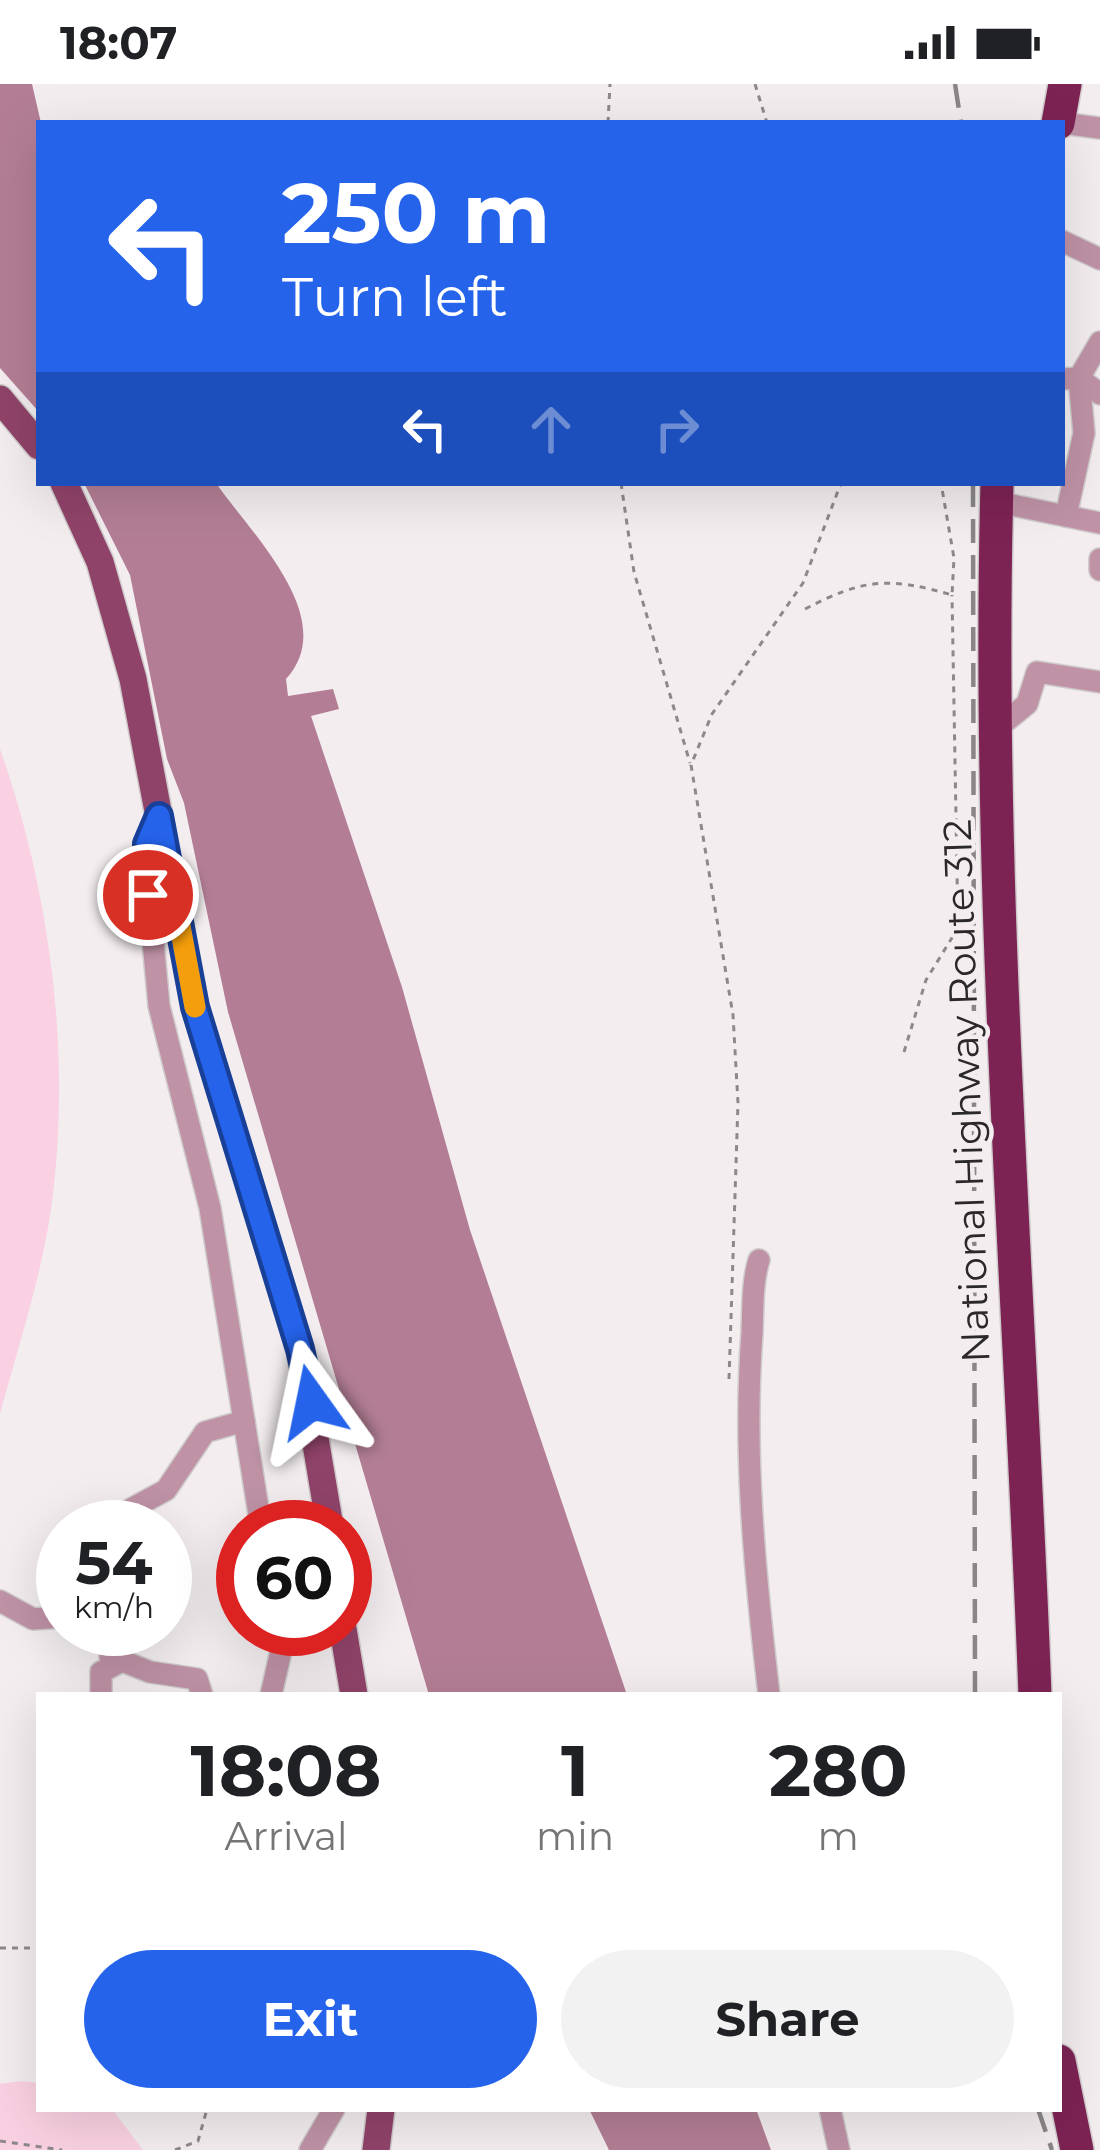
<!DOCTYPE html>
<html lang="en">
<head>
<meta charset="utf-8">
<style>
	body { margin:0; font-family:Montserrat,sans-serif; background:#f2f2f2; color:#202124; height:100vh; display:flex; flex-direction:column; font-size:45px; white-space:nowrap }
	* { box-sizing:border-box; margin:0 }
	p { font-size:39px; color:#757577 }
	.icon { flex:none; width:66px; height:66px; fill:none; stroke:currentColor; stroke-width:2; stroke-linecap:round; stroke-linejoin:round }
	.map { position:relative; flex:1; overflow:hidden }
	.panel { position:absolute; left:36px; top:1608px; width:1026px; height:420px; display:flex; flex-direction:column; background:#fff; border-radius:0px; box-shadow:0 12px 48px #0002 }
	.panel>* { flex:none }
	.guide { position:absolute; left:36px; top:36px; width:1029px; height:366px; border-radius:0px; box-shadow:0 12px 48px #0002; background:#2563eb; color:#fff; overflow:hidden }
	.speed { position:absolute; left:36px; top:1416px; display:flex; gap:24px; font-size:60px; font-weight:700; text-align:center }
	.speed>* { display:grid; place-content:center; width:156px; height:156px; border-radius:50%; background:#fff; box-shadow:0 12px 48px #0002; line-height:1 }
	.speed small { font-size:30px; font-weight:400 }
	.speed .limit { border:18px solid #d22; background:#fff; color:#111 }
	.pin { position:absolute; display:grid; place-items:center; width:102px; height:102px; color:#fff; margin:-51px; border:6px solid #fff; border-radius:50%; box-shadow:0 3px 12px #0007 }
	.me { position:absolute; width:132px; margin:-66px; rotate:348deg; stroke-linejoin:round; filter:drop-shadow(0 0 9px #0008) }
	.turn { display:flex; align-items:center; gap:42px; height:252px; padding:0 48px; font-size:54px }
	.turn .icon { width:156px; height:156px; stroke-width:2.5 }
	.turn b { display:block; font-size:84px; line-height:102px }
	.lanes { display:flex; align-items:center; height:114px; padding:0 48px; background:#0003; justify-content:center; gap:60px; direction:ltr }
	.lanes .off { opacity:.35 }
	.eta { display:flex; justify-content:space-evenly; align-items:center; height:204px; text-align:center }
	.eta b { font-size:72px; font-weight:700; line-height:84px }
	.cta { display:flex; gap:24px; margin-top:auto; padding:24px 48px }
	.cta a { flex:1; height:138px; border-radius:72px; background:#2563eb; color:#fff; font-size:48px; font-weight:700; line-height:138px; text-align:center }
	.cta a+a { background:#f2f2f2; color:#202124 }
	.status { display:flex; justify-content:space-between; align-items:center; height:84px; padding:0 60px; background:#fff; direction:ltr }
	.status svg { height:33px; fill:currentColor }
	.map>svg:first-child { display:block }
	.green { fill:#fad1e2 }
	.water { fill:#b37e95 }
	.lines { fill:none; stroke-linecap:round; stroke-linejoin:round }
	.minor-casing { stroke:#cfcacb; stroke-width:24 }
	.major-casing { stroke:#cfcacb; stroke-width:30 }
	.highway-casing { stroke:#cfcacb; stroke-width:36 }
	.path { stroke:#8d898b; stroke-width:3; stroke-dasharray:6 6; stroke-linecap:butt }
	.minor { stroke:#bf92a6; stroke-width:21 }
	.major { stroke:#904369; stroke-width:27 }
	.highway { stroke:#7d2354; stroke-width:33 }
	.rail { stroke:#8a8688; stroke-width:4.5; stroke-dasharray:24 12; stroke-linecap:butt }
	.route-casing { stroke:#184099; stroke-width:30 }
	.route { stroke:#2563eb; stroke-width:21 }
	.slow { stroke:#f59e0b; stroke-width:21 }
	.labels { text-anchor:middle; stroke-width:9; stroke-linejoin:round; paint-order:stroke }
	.street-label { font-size:39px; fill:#2a2829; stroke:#f3edef }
</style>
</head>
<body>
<div class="status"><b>18:07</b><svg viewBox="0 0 49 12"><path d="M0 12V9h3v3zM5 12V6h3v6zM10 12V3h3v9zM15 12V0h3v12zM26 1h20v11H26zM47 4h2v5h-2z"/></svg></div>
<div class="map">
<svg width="1100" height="2066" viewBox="0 0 1100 2066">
	<rect width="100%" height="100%" fill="#f3edef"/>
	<!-- green -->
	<g class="green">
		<path d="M 0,665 C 51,810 72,973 51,1125 C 41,1194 18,1263 0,1330 Z"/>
		<path d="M 21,1997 L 39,1999 L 39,2025 L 112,2025 L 143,2066 L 0,2066 L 0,2000 Z"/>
	</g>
	<!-- water -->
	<g class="water">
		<path d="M 0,0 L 32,0 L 41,39 L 39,328 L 0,284 Z"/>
		<path d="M 84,399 L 216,399 C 251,450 341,535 286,595 L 288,612 L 333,605 L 339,625 L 311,632 L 402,903 L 470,1146 L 627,1611 L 429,1611 L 228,928 L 184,719 L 167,675 L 130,491 Z"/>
		<path d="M 589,2025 L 756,2025 L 771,2066 L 609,2066 Z"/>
	</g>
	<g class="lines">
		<!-- minor casing -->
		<g class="minor-casing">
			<g id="minor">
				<path d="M 1062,39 L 1100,44"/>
				<path d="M 1062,157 L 1100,175"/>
				<path d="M 1062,295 L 1079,294 L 1100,310"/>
				<path d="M 997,418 L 1100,439"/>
				<path d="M 1066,432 L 1084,349 L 1079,294 L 1100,258"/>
				<path d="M 1100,475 L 1100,486"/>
				<path d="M 995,646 L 1027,620 L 1037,588 L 1100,598"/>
				<path d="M 159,732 L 147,760 L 146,782 L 159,922 L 210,1124 L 261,1443"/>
				<path d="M 759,1176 C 752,1198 753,1226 752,1249 C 743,1370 755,1491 769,1611"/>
				<path d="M 98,1443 L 166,1406 L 205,1348 L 244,1337"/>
				<path d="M 0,1517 L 33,1535 L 63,1533"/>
				<path d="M 111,1545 L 110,1572 L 150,1588 L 197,1595 L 202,1611"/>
				<path d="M 101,1611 L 101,1588 L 122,1577"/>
				<path d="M 271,1611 L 281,1567 L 277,1545"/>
				<path d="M 830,2025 L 839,2066"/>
				<path d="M 310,2066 L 334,2025"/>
			</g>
		</g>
		<!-- major casing -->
		<g class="major-casing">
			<g id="major">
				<path d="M 0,315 L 39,362"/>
				<path d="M 64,399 L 100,478 L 133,595 L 195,923 L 300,1265 L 330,1443"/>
				<path d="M 343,1545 L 354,1611"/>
				<path d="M 376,2066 L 381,2025"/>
			</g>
		</g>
		<!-- highway casing -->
		<g class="highway-casing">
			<g id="highway">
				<path d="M 1058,39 L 1065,0"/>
				<path d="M 997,399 C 986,804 1020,1207 1035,1611"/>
				<path d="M 1059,1977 L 1077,2066"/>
			</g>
		</g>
		<!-- path -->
		<g class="path">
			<path d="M 755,0 L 767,39"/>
			<path d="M 608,39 L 610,0"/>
			<path d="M 621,399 L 634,488 L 690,679"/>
			<path d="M 805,525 C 865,494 889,493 952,511 L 954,474 L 941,399"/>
			<path d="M 904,968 L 926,896 L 958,844 L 952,511"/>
			<path d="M 729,1295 L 738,1019 L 733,931 L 691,681 L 712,630 L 803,499 L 841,399"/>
			<path d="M 0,1864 L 39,1864"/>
			<path d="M 0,2057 L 62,2066"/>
			<path d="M 175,2066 L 198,2057 L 207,2025"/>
		</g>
		<!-- minor -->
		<use href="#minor" class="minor"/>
		<!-- major -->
		<use href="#major" class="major"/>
		<!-- highway -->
		<use href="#highway" class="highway"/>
		<!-- rail -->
		<g class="rail">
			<path d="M 955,0 L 961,39"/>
			<path d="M 973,399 L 975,1611"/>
			<path d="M 1038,2025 L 1052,2066"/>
		</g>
	</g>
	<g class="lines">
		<!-- route casing -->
		<g class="route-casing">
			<path id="route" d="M 148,811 L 147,760 L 159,732 L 195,923 L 300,1265 L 312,1318"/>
		</g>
		<!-- route -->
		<use href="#route" class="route"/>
		<!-- slow -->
		<path class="slow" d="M 170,788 L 195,923"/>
	</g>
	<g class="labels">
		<!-- street labels -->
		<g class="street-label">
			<text transform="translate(966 1007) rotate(-92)" y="14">National Highway Route 312</text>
		</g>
	</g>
</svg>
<div class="speed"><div>54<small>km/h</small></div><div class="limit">60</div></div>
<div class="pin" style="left:148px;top:811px;background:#d93025"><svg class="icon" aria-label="arrive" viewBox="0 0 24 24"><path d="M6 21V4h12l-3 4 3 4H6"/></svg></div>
<svg class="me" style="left:312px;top:1318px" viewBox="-20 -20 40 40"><path d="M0-17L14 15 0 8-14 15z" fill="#2563eb" stroke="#fff" stroke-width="4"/></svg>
<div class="guide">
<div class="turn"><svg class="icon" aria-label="left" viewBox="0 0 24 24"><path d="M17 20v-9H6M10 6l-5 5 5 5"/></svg><div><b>250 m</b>Turn left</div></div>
<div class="lanes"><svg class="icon" aria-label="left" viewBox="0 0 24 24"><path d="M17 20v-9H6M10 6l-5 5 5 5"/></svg><svg class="icon off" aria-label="ahead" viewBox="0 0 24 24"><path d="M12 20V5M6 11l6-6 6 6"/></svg><svg class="icon off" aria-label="right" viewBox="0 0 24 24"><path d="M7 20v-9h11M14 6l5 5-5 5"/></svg></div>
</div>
<section class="panel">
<div class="eta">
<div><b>18:08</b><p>Arrival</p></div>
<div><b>1</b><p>min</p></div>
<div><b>280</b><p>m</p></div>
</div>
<div class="cta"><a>Exit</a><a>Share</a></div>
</section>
</div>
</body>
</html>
